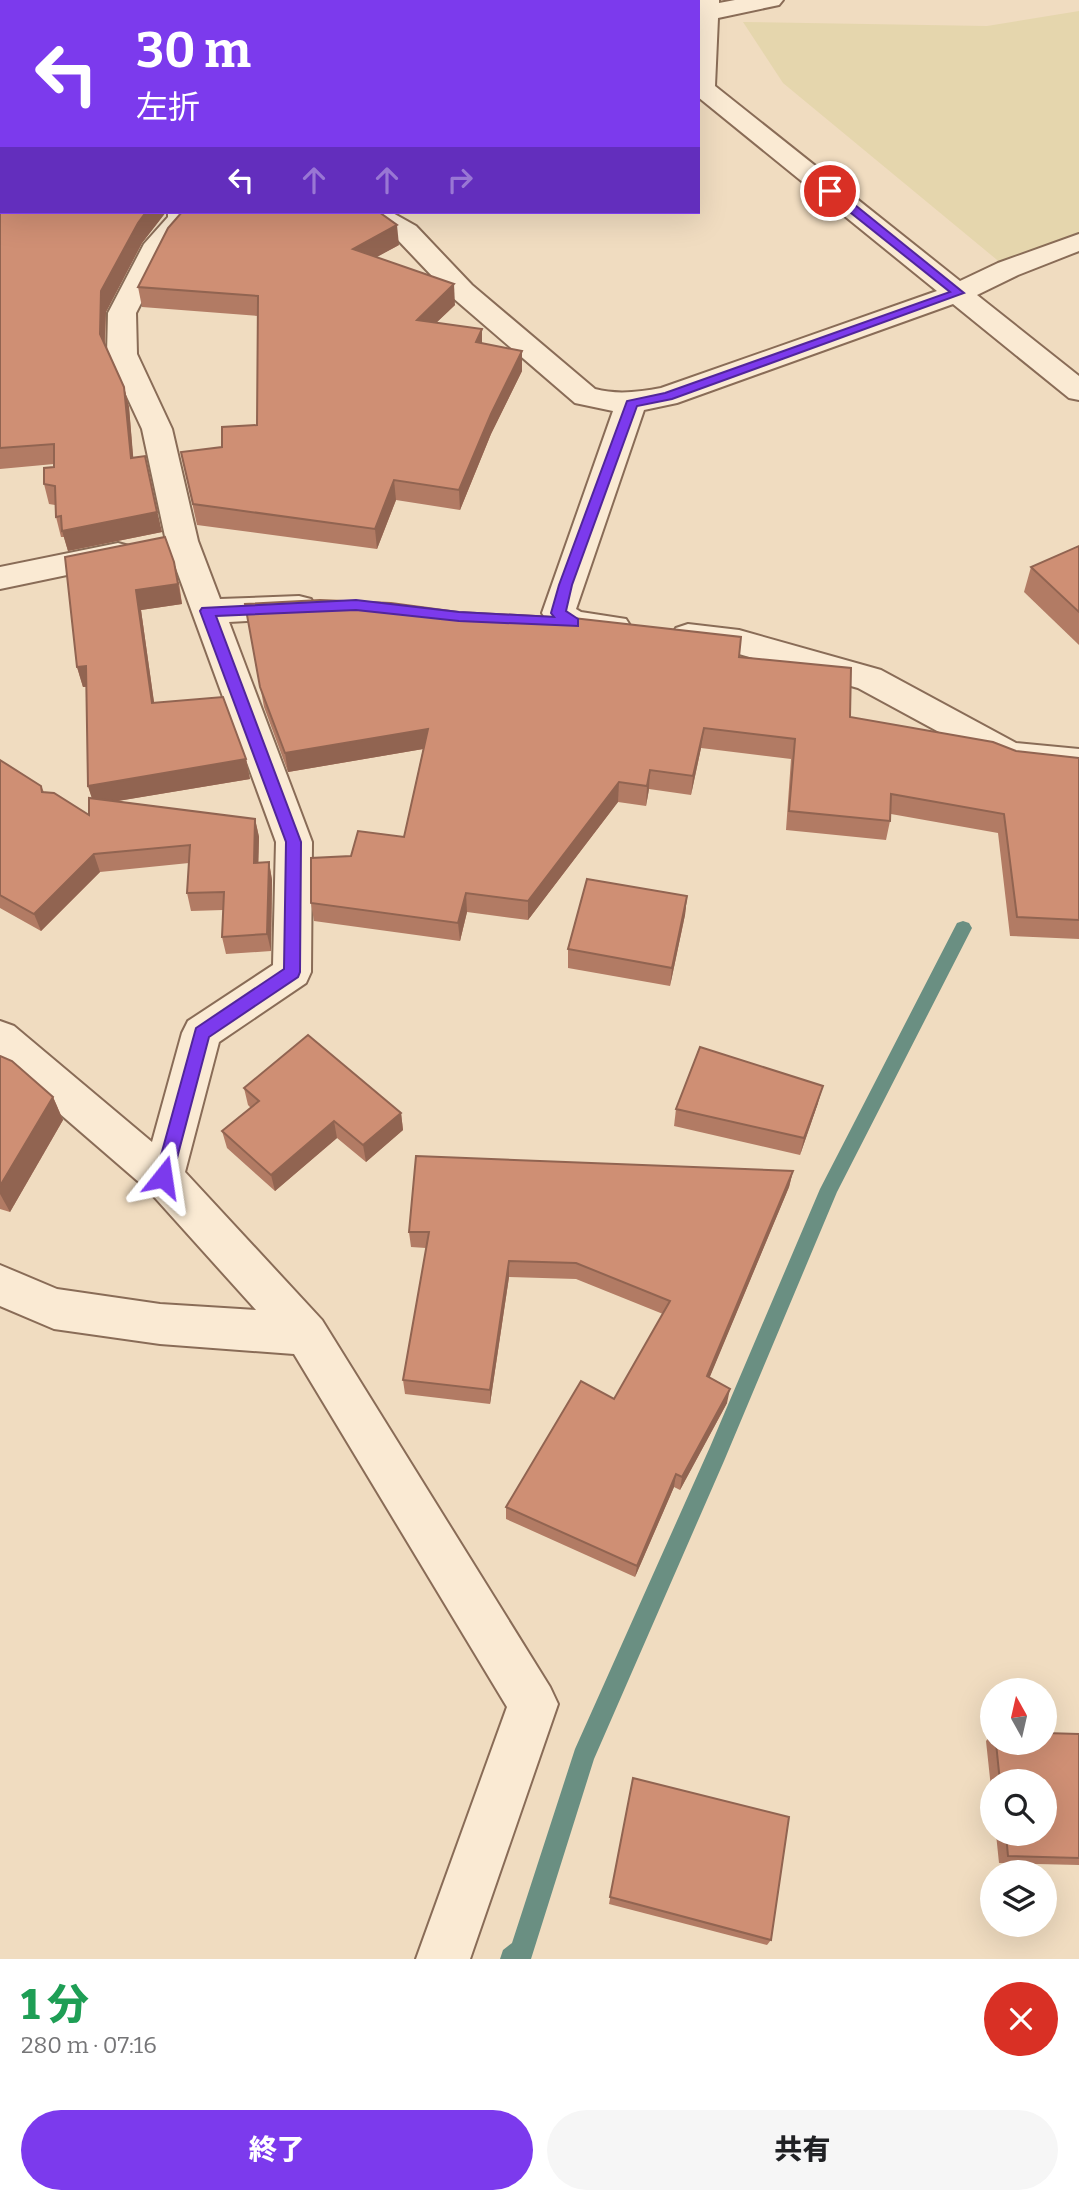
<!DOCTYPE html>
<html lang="ja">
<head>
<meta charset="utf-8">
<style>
	body { margin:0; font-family:Bitter,"Noto Sans JP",serif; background:#f6f6f6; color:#202124; height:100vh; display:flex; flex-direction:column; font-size:26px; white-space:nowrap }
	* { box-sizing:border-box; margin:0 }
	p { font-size:23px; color:#757577 }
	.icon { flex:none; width:38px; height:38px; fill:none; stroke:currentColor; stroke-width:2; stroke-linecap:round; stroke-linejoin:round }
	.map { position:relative; height:1959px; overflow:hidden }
	.drawer { display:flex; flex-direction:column; background:#fff; flex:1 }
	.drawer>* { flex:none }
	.top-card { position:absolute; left:0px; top:0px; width:700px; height:214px; box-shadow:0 7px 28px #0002; background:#7c3aed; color:#fff; overflow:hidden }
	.needle { width:46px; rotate:352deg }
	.tools { position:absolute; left:980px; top:1678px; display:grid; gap:14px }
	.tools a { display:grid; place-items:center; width:77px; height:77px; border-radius:50%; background:#fff; box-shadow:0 7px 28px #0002; font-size:35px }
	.pin { position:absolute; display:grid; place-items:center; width:60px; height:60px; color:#fff; margin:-30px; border:4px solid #fff; border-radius:50%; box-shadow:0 2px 7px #0007 }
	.me { position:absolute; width:77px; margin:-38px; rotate:15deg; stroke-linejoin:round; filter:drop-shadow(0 0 5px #0008) }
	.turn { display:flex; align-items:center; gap:24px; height:147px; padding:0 21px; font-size:32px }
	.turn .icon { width:91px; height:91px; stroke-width:2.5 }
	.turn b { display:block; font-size:49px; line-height:60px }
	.lanes { display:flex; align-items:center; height:66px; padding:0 21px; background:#0003; justify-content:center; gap:35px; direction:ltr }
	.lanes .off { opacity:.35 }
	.round { display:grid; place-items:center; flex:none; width:74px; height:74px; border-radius:37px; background:#f6f6f6 }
	.overview { display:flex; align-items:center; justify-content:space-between; height:119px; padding:0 21px }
	h1 { font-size:42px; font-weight:800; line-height:52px; color:#1e9e55 }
	.cta { display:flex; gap:14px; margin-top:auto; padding:14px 21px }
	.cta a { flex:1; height:80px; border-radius:42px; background:#7c3aed; color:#fff; font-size:28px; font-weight:800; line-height:80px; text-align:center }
	.cta a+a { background:#f6f6f6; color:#202124 }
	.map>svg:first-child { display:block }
	.farmland { fill:#e5d6ad }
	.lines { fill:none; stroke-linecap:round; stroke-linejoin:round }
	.stream { fill:#6a8f82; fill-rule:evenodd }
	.street-casing { stroke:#896c57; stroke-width:4 }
	.street { fill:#faead3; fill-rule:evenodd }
	.wall { fill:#b27b64 }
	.shaded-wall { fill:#916451 }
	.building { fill:#cf8f74; stroke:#916451; stroke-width:2 }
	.route { fill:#7c3aed; stroke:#51269a; stroke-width:2 }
</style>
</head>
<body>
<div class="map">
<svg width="1079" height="1959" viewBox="0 0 1079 1959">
	<rect width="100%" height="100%" fill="#f0dcc0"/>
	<!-- farmland -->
	<path class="farmland" d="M 1079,11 L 1079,236 L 1008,269 L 783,83 L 743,22 L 987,26 Z"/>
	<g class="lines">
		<!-- stream -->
		<path class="stream" d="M 963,921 L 969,923 L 972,928 L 837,1192 L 724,1461 L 594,1759 L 531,1959 L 500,1959 L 503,1950 L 512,1943 L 575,1749 L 710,1447 L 820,1189 L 957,923 Z"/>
		<!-- street casing -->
		<g class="street-casing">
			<g id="street">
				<path d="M 695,0 L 719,0 L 719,3 L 735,0 L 783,0 L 779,5 L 718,18 L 715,86 L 960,281 L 998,263 L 1079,234 L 1079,251 L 1018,275 L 977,295 L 1079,376 L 1079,400 L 1069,398 L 953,304 L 677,403 L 644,410 L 576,609 L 581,612 L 626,619 L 631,627 L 626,635 C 600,643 556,638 542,613 L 613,411 L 575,403 L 452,297 L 396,238 L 363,218 L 359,212 L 391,212 L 416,226 L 472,285 L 595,389 C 617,395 639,392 661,388 L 937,291 L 698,97 L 698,2 Z"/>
				<path d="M 168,212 L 194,212 L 195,218 L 170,247 L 136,313 L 137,354 L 172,429 L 198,541 L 220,599 L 299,596 L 311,599 L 315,607 L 311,615 L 299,618 L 229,622 L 312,842 L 311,972 L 306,983 L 219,1042 L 185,1172 L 322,1320 L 550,1687 L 558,1704 L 470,1959 L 416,1959 L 507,1707 L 294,1354 L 160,1344 L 54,1329 L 0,1306 L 0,1265 L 57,1289 L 160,1304 L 256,1310 L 148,1190 L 0,1062 L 0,1021 L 14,1026 L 152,1142 L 182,1033 L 188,1021 L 273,965 L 276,842 L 166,541 L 142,429 L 107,354 L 108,313 L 144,244 L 168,217 Z"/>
				<path d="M 118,543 L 129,546 L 134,554 L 129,562 L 0,589 L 0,567 Z"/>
				<path d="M 688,624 L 739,630 L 881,670 L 1016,743 L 1079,749 L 1079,775 L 1010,768 L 998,764 L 858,688 L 739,654 L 676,644 L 671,636 L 676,628 Z"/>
			</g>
		</g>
		<!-- street -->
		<use href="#street" class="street"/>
	</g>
	<!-- wall -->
	<g class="wall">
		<path d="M 0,37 L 2,212 L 166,212 L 142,243 L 106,312 L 105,344 L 124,387 L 129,407 L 133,458 L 162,532 L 68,551 L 64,537 L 61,537 L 56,517 L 55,505 L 49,504 L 44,484 L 54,467 L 54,464 L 0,469 Z"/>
		<path d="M 399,245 L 376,257 L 455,305 L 436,323 L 482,329 L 482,343 L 522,371 L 491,434 L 460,510 L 396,500 L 377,549 L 197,525 L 181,452 L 222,447 L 257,425 L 258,316 L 142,307 L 138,287 Z"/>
		<path d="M 1079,546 L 1079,645 L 1024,592 L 1031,567 Z"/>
		<path d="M 65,557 L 179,582 L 182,604 L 141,610 L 154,703 L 246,759 L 250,779 L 117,801 L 255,819 L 259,837 L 258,863 L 269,862 L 272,880 L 271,951 L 226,954 L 222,937 L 223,910 L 191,911 L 187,893 L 189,863 L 100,872 L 41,931 L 0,908 L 0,760 L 41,786 L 44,792 L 89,815 L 92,798 L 88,786 L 87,687 L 83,687 L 77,667 Z"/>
		<path d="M 245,604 L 739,657 L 850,717 L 1016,751 L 1079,758 L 1079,939 L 1010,936 L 998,833 L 891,814 L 890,821 L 886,840 L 786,830 L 791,759 L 701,748 L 691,795 L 649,789 L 646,806 L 618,802 L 528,920 L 467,912 L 460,941 L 314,921 L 311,903 L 351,856 L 404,837 L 423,749 L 288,772 L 264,707 Z"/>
		<path d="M 687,896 L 685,915 L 670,986 L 568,968 L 568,949 Z"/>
		<path d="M 0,1056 L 53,1097 L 63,1120 L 10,1212 L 0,1209 Z"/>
		<path d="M 244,1088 L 401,1113 L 403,1130 L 366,1162 L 337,1138 L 275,1191 L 227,1148 L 222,1131 L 251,1108 L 248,1105 Z"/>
		<path d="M 818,1103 L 800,1155 L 674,1126 L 676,1109 Z"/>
		<path d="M 793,1171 L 789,1187 L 709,1378 L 727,1403 L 680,1490 L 674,1487 L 635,1577 L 506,1519 L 506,1507 L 614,1399 L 663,1314 L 576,1279 L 509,1277 L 490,1404 L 405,1394 L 403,1380 L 426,1248 L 411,1247 L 409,1232 Z"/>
		<path d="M 992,1734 L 992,1743 L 1045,1743 L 1079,1734 L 1079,1865 L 999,1863 L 996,1834 L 1045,1834 L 1045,1782 L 992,1782 L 992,1797 L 986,1741 Z"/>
		<path d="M 633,1778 L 771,1940 L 767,1945 L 609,1904 Z"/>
	</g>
	<!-- shaded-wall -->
	<g class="shaded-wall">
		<path d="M 146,212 L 166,212 L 142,243 L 106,312 L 104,354 L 100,334 L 101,291 L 138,223 Z"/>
		<path d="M 397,225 L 399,245 L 355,269 L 353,249 Z"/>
		<path d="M 454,284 L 455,305 L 418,340 L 417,320 Z"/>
		<path d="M 482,329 L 482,350 L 476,342 Z"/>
		<path d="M 522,351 L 522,371 L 491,434 L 460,510 L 459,490 L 491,414 Z"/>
		<path d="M 124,387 L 129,407 L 135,478 L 131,458 Z"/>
		<path d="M 145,456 L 162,532 L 68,551 L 62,531 Z"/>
		<path d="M 394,480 L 396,500 L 377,549 L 375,529 Z"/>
		<path d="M 174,562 L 182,604 L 141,610 L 157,723 L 152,703 L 136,590 Z"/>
		<path d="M 86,666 L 92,686 L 83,687 L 77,667 Z"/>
		<path d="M 704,728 L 701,748 L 691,795 L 693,776 Z"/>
		<path d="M 428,729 L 429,748 L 288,772 L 285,753 Z"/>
		<path d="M 246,759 L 250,779 L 94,805 L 88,786 Z"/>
		<path d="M 650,770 L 649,789 L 646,806 L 647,786 Z"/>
		<path d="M 619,782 L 618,802 L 528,920 L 528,901 Z"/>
		<path d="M 255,819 L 259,837 L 258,881 L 254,863 Z"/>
		<path d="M 94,854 L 100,872 L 41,931 L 34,914 Z"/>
		<path d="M 269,862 L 272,880 L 271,951 L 267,934 Z"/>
		<path d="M 466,893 L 467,912 L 460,941 L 458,923 Z"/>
		<path d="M 687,896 L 685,915 L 670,986 L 672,968 Z"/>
		<path d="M 823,1086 L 818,1103 L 800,1155 L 804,1138 Z"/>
		<path d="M 53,1097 L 63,1120 L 10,1212 L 0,1194 L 0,1186 Z"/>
		<path d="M 401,1113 L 403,1130 L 366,1162 L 363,1145 Z"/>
		<path d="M 334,1121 L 337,1138 L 275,1191 L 271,1175 Z"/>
		<path d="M 793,1171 L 789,1187 L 704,1391 L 707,1376 Z"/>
		<path d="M 509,1261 L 509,1277 L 490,1404 L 490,1390 Z"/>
		<path d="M 730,1389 L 727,1403 L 680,1490 L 682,1477 Z"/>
		<path d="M 676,1474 L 674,1487 L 635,1577 L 637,1566 Z"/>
	</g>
	<!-- building -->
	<g class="building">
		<path d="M 175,0 L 323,0 L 322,2 L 174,2 Z"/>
		<path d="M 452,0 L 636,0 L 637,2 L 451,2 Z"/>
		<path d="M 0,37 L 2,38 L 2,212 L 146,212 L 138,223 L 101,291 L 100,334 L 124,387 L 131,458 L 145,456 L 157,512 L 62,531 L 61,516 L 56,517 L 55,486 L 44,484 L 44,468 L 54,467 L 54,444 L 0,448 Z"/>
		<path d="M 182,212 L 379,212 L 397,225 L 353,249 L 454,284 L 417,320 L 482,329 L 476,342 L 522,351 L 491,414 L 459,490 L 394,480 L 375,529 L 193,504 L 181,452 L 222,447 L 222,427 L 257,425 L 258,296 L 138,287 L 168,228 Z"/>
		<path d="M 165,537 L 174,562 L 178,584 L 136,590 L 152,703 L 223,697 L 246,759 L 88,786 L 86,666 L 77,667 L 65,557 Z"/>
		<path d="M 1079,546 L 1079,612 L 1031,567 Z"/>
		<path d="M 320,600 L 391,603 L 458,612 L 573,618 L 741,637 L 739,657 L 851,668 L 850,717 L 993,742 L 1016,751 L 1079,758 L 1079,920 L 1017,917 L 1004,814 L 891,794 L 890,821 L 789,811 L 795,739 L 704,728 L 693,776 L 650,770 L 647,786 L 619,782 L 528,901 L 466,893 L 458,923 L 311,903 L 311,858 L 351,856 L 358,831 L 404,837 L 428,729 L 285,753 L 260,687 L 245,604 Z"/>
		<path d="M 0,760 L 41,786 L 42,792 L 54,793 L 89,815 L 89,798 L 255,819 L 254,863 L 269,862 L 267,934 L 222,937 L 224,892 L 187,893 L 190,845 L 94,854 L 34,914 L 0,895 Z"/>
		<path d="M 587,879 L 687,896 L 672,968 L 568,949 Z"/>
		<path d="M 308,1035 L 401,1113 L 363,1145 L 334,1121 L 271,1175 L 222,1131 L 259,1101 L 244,1088 Z"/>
		<path d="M 700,1047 L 823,1086 L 804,1138 L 676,1109 Z"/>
		<path d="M 0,1056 L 12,1061 L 53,1097 L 0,1186 Z"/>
		<path d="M 416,1156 L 793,1171 L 707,1376 L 730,1389 L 682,1477 L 676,1474 L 637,1566 L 506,1507 L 581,1381 L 614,1399 L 670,1301 L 576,1263 L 509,1261 L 490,1390 L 403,1380 L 429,1232 L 409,1232 Z"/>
		<path d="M 1045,1733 L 1079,1734 L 1079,1858 L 1008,1856 L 1006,1834 L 1045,1834 L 1045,1782 L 1000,1782 L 996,1743 L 1045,1743 Z"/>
		<path d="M 633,1778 L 789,1817 L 771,1940 L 610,1897 Z"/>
	</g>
	<!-- route -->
	<path class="route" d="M 826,188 L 834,188 L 964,293 L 672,399 L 637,406 L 572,585 L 566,611 L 578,619 L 578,626 L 459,621 L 356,610 L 216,616 L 301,842 L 300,972 L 298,977 L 209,1037 L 172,1177 L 169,1182 L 163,1184 L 157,1182 L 155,1177 L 196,1028 L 284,969 L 286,842 L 200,611 L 202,608 L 356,600 L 459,612 L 554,617 L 551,613 L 559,585 L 627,401 L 665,393 L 950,292 L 826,193 Z"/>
</svg>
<div class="tools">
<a><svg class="needle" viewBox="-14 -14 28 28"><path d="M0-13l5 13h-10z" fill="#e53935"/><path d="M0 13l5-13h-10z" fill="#757577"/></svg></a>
<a><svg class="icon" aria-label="search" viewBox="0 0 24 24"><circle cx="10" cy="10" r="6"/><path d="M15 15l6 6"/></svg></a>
<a><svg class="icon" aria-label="layers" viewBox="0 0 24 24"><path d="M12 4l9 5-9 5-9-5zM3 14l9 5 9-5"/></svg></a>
</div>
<div class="pin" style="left:830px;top:191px;background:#d93025"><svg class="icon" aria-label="arrive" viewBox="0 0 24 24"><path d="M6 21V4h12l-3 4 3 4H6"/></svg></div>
<svg class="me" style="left:163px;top:1177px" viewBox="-20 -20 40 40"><path d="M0-17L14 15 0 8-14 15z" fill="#7c3aed" stroke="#fff" stroke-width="4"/></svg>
<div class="top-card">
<div class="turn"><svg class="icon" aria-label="left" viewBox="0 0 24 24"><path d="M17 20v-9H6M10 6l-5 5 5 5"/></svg><div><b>30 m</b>左折</div></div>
<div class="lanes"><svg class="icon" aria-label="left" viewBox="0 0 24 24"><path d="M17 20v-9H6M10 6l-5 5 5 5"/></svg><svg class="icon off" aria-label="ahead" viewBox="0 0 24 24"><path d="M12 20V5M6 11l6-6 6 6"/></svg><svg class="icon off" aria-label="ahead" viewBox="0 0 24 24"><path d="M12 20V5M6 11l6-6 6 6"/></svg><svg class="icon off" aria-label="right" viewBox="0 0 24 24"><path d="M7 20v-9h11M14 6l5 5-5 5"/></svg></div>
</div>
</div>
<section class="drawer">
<div class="overview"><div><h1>1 分</h1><p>280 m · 07:16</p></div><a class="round" style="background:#d93025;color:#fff"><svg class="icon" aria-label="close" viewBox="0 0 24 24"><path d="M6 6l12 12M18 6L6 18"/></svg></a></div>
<div class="cta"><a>終了</a><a>共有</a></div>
</section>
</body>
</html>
